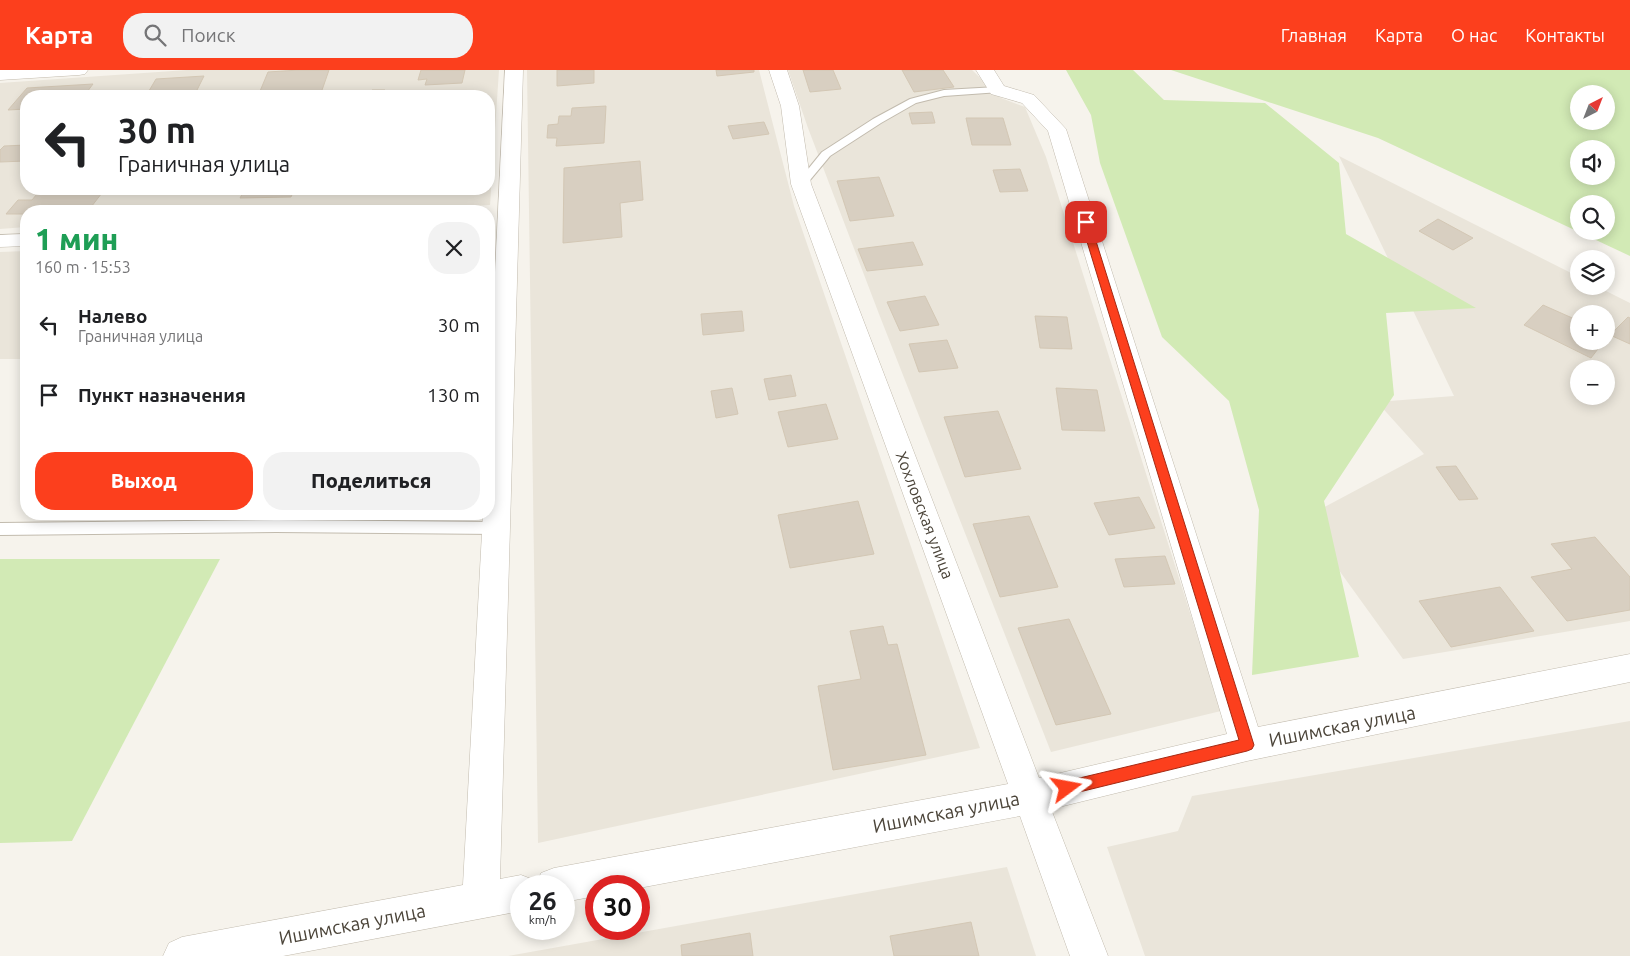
<!DOCTYPE html>
<html lang="ru">
<head>
<meta charset="utf-8">
<style>
	body { margin:0; font-family:Ubuntu,sans-serif; background:#f2f2f2; color:#202124; height:100vh; display:flex; flex-direction:column; font-size:19px; white-space:nowrap }
	* { box-sizing:border-box; margin:0 }
	p { font-size:16px; color:#757577 }
	.icon { flex:none; width:28px; height:28px; fill:none; stroke:currentColor; stroke-width:2; stroke-linecap:round; stroke-linejoin:round }
	.map { position:relative; flex:1; overflow:hidden }
	.panel { position:absolute; left:20px; top:135px; width:475px; height:315px; display:flex; flex-direction:column; background:#fff; border-radius:20px; box-shadow:0 2px 12px #0003 }
	.panel>* { flex:none }
	.guide { position:absolute; left:20px; top:20px; width:475px; height:105px; border-radius:20px; box-shadow:0 2px 12px #0003; background:#fff; color:#202124; overflow:hidden }
	.needle { width:32px; rotate:42deg }
	.buttons { position:absolute; left:1570px; top:15px; display:grid; gap:10px }
	.buttons a { display:grid; place-items:center; width:45px; height:45px; border-radius:50%; background:#fff; box-shadow:0 2px 12px #0003; font-size:25px }
	.speed { position:absolute; left:510px; top:805px; display:flex; gap:10px; font-size:25px; font-weight:700; text-align:center }
	.speed>* { display:grid; place-content:center; width:65px; height:65px; border-radius:50%; background:#fff; box-shadow:0 2px 12px #0003; line-height:1 }
	.speed small { font-size:12px; font-weight:400 }
	.speed .limit { border:8px solid #d22; background:#fff; color:#111 }
	.pin { position:absolute; display:grid; place-items:center; width:42px; height:42px; color:#fff; margin:-21px; border-radius:10px; box-shadow:0 2px 8px #0006 }
	.me { position:absolute; width:55px; margin:-28px; rotate:77deg; stroke-linejoin:round; filter:drop-shadow(0 0 4px #0008) }
	.turn { display:flex; align-items:center; gap:18px; height:105px; padding:0 15px; font-size:22px }
	.turn .icon { width:65px; height:65px; stroke-width:2.5 }
	.turn b { display:block; font-size:35px; line-height:42px }
	.round { display:grid; place-items:center; flex:none; width:52px; height:52px; border-radius:20px; background:#f2f2f2 }
	.head { display:flex; align-items:center; justify-content:space-between; height:85px; padding:0 15px }
	h1 { font-size:30px; font-weight:800; line-height:38px; color:#1e9e55 }
	.action { display:flex; gap:10px; margin-top:auto; padding:10px 15px }
	.action a { flex:1; height:58px; border-radius:20px; background:#fc3f1d; color:#fff; font-size:20px; font-weight:800; line-height:58px; text-align:center }
	.action a+a { background:#f2f2f2; color:#202124 }
	ul { padding:0; list-style:none }
	li { display:flex; align-items:center; gap:15px; height:70px; padding:0 15px }
	li div { flex:1 }
	li b { display:block; font-size:19px }
	li em { font-style:normal }
	header { display:flex; align-items:center; gap:30px; box-sizing:border-box; height:70px; padding:0 25px; background:#fc3f1d; color:#fff }
	header strong { font-size:24px }
	nav { display:flex; gap:28px; margin-inline-start:auto; font-size:18px }
	.search { width:350px; height:45px; background:#f2f2f2; display:flex; align-items:center; gap:12px; box-sizing:border-box; padding:0 18px; border-radius:20px; color:#757577; font-size:19px }
	.map>svg:first-child { display:block }
	.residential { fill:#eae5da; fill-rule:evenodd }
	.green { fill:#d2eab5; fill-rule:evenodd }
	.building { fill:#d8cfc1; stroke:#d3c7b4 }
	.lines { fill:none; stroke-linecap:round; stroke-linejoin:round }
	.service-casing { stroke:#c2bbae; stroke-width:2 }
	.minor-casing { stroke:#c2bbae; stroke-width:1 }
	.service { fill:#fff; fill-rule:evenodd }
	.minor { fill:#fff; fill-rule:evenodd }
	.route { fill:#fc3f1d; stroke:#a42913 }
	.labels { text-anchor:middle; stroke-width:5; stroke-linejoin:round; paint-order:stroke }
	.street-label { font-size:16px; fill:#4b4439; stroke:#fff }
	.near-street-label { font-size:19px; fill:#4b4439; stroke:#fff }
</style>
</head>
<body>
<header>
<strong>Карта</strong>
<div class="search"><svg class="icon" aria-label="search" viewBox="0 0 24 24"><circle cx="10" cy="10" r="6"/><path d="M15 15l6 6"/></svg>Поиск</div>
<nav><a>Главная</a><a>Карта</a><a>О нас</a><a>Контакты</a></nav>
</header>
<div class="map">
<svg width="1630" height="886" viewBox="0 0 1630 886">
	<rect width="100%" height="100%" fill="#f6f3ec"/>
	<!-- residential -->
	<g class="residential">
		<path d="M 187,0 L 499,0 L 490,135 L 359,141 L 26,141 L 26,157 L 0,159 L 0,13 ZM 26,26 L 489,26 L 489,119 L 26,119 Z"/>
		<path d="M 527,0 L 759,0 L 794,136 L 980,678 L 538,773 Z"/>
		<path d="M 788,0 L 972,0 L 1001,28 L 1025,37 L 1046,87 L 1221,641 L 1051,682 L 879,244 L 808,58 Z"/>
		<path d="M 1339,86 L 1579,207 L 1579,216 L 1596,216 L 1630,233 L 1630,551 L 1403,589 L 1302,449 L 1424,384 L 1377,332 L 1454,326 ZM 1579,244 L 1606,244 L 1606,271 L 1579,271 ZM 1579,299 L 1606,299 L 1606,326 L 1579,326 Z"/>
		<path d="M 26,181 L 26,289 L 0,289 L 0,182 Z"/>
		<path d="M 1630,651 L 1630,886 L 1145,886 L 1107,777 L 1178,761 L 1192,726 Z"/>
		<path d="M 1007,797 L 1036,886 L 508,886 Z"/>
	</g>
	<!-- green -->
	<g class="green">
		<path d="M 1066,0 L 1133,0 L 1164,30 L 1265,33 L 1339,93 L 1346,164 L 1476,238 L 1386,243 L 1394,325 L 1324,431 L 1359,587 L 1252,605 L 1259,440 L 1229,331 L 1162,267 L 1100,93 L 1091,45 Z"/>
		<path d="M 1171,0 L 1630,0 L 1630,186 L 1378,68 ZM 1579,24 L 1606,24 L 1606,51 L 1579,51 ZM 1579,79 L 1606,79 L 1606,106 L 1579,106 ZM 1579,134 L 1606,134 L 1606,161 L 1579,161 Z"/>
		<path d="M 0,489 L 220,489 L 72,771 L 0,773 Z"/>
	</g>
	<!-- building -->
	<g class="building">
		<path d="M 299,0 L 329,0 L 321,23 L 258,26 L 268,2 Z"/>
		<path d="M 421,0 L 465,0 L 462,13 L 425,15 L 427,9 L 418,10 Z"/>
		<path d="M 557,0 L 594,0 L 594,13 L 557,16 Z"/>
		<path d="M 716,0 L 754,0 L 754,2 L 717,6 Z"/>
		<path d="M 803,0 L 833,0 L 841,19 L 810,22 Z"/>
		<path d="M 902,0 L 943,0 L 954,17 L 914,22 Z"/>
		<path d="M 204,6 L 194,26 L 146,26 L 156,9 Z"/>
		<path d="M 93,14 L 84,26 L 26,26 L 26,39 L 8,40 L 27,18 Z"/>
		<path d="M 372,20 L 385,20 L 383,26 L 369,26 Z"/>
		<path d="M 606,36 L 604,73 L 556,76 L 557,68 L 547,68 L 548,55 L 558,54 L 559,46 L 571,46 L 572,38 Z"/>
		<path d="M 932,42 L 935,53 L 912,54 L 909,43 Z"/>
		<path d="M 966,48 L 1003,48 L 1011,75 L 972,75 Z"/>
		<path d="M 764,52 L 769,64 L 733,69 L 728,56 Z"/>
		<path d="M 26,75 L 26,91 L 0,92 L 0,80 L 4,76 Z"/>
		<path d="M 640,91 L 643,130 L 620,133 L 622,167 L 563,173 L 564,98 Z"/>
		<path d="M 1020,99 L 1028,121 L 1000,122 L 993,100 Z"/>
		<path d="M 879,107 L 894,146 L 850,151 L 837,111 Z"/>
		<path d="M 41,119 L 105,119 L 88,141 L 26,141 L 26,144 L 6,144 L 18,130 L 32,130 Z"/>
		<path d="M 245,119 L 316,119 L 294,120 L 291,127 L 240,128 Z"/>
		<path d="M 398,119 L 466,119 L 396,124 Z"/>
		<path d="M 1438,149 L 1473,168 L 1453,180 L 1419,161 Z"/>
		<path d="M 913,172 L 923,195 L 867,201 L 858,179 Z"/>
		<path d="M 925,226 L 939,255 L 900,261 L 887,232 Z"/>
		<path d="M 1543,235 L 1579,251 L 1579,271 L 1604,271 L 1591,288 L 1524,255 Z"/>
		<path d="M 742,241 L 744,261 L 703,265 L 701,244 Z"/>
		<path d="M 1035,246 L 1067,247 L 1072,279 L 1040,278 Z"/>
		<path d="M 1628,247 L 1630,248 L 1630,274 L 1610,265 Z"/>
		<path d="M 947,270 L 958,298 L 919,302 L 909,274 Z"/>
		<path d="M 791,305 L 796,326 L 769,330 L 764,309 Z"/>
		<path d="M 732,318 L 738,344 L 716,348 L 711,321 Z"/>
		<path d="M 1056,318 L 1097,320 L 1105,361 L 1062,360 Z"/>
		<path d="M 826,334 L 838,369 L 788,377 L 778,342 Z"/>
		<path d="M 998,341 L 1021,399 L 965,407 L 944,347 Z"/>
		<path d="M 1456,396 L 1478,429 L 1459,430 L 1436,397 Z"/>
		<path d="M 1139,427 L 1155,458 L 1109,465 L 1094,433 Z"/>
		<path d="M 858,431 L 874,484 L 790,498 L 778,445 Z"/>
		<path d="M 1029,446 L 1058,517 L 1000,527 L 973,454 Z"/>
		<path d="M 1595,467 L 1630,507 L 1630,540 L 1567,551 L 1531,507 L 1572,499 L 1551,474 Z"/>
		<path d="M 1165,486 L 1175,514 L 1124,517 L 1115,489 Z"/>
		<path d="M 1500,517 L 1534,561 L 1451,577 L 1419,531 Z"/>
		<path d="M 1069,549 L 1111,644 L 1056,655 L 1018,558 Z"/>
		<path d="M 883,556 L 888,575 L 897,574 L 926,685 L 833,700 L 818,616 L 861,609 L 850,561 Z"/>
		<path d="M 971,852 L 979,886 L 894,886 L 890,866 Z"/>
		<path d="M 750,863 L 753,886 L 682,886 L 681,875 Z"/>
	</g>
	<g class="lines">
		<!-- service casing -->
		<g class="service-casing">
			<g id="service">
				<path d="M 997,17 L 1002,20 L 1000,22 L 944,26 L 916,33 L 881,53 L 830,86 L 805,116 L 797,116 L 796,114 L 822,82 L 873,49 L 910,29 L 944,20 Z"/>
				<path d="M 276,450 L 497,452 L 502,454 L 505,458 L 502,462 L 497,464 L 276,462 L 0,465 L 0,453 Z"/>
			</g>
		</g>
		<!-- minor casing -->
		<g class="minor-casing">
			<g id="minor">
				<path d="M 0,0 L 88,0 L 85,4 L 79,5 L 0,10 Z"/>
				<path d="M 505,0 L 523,0 L 500,809 L 521,805 L 534,810 L 536,816 L 541,803 L 554,798 L 1008,714 L 791,114 L 781,36 L 769,0 L 787,0 L 799,36 L 811,114 L 1039,708 L 1227,664 L 1048,61 L 1022,33 L 991,24 L 976,0 L 994,0 L 1004,16 L 1034,25 L 1066,59 L 1258,657 L 1630,584 L 1630,612 L 1247,691 L 1051,739 L 1108,886 L 1070,886 L 1020,746 L 639,818 L 639,816 L 596,816 L 596,826 L 564,832 L 564,816 L 521,816 L 521,841 L 283,886 L 163,886 L 169,873 L 182,867 L 463,815 L 483,444 L 489,444 L 489,324 Z"/>
				<path d="M 26,164 L 26,176 L 0,177 L 0,165 Z"/>
			</g>
		</g>
		<!-- service -->
		<use href="#service" class="service"/>
		<!-- minor -->
		<use href="#minor" class="minor"/>
	</g>
	<!-- route -->
	<path class="route" d="M 1083,150 L 1090,152 L 1254,675 L 1252,679 L 1247,681 L 1067,725 L 1062,723 L 1060,718 L 1062,713 L 1067,711 L 1239,670 L 1081,152 Z"/>
	<g class="labels">
		<!-- street labels -->
		<g class="street-label">
			<text transform="translate(925 445) rotate(69)" y="6">Хохловская улица</text>
		</g>
		<!-- near-street labels -->
		<g class="near-street-label">
			<text transform="translate(1342 656) rotate(-11)" y="7">Ишимская улица</text>
			<text transform="translate(946 742) rotate(-11)" y="7">Ишимская улица</text>
			<text transform="translate(352 854) rotate(-11)" y="7">Ишимская улица</text>
		</g>
	</g>
</svg>
<div class="buttons">
<a><svg class="needle" viewBox="-14 -14 28 28"><path d="M0-13l5 13h-10z" fill="#e53935"/><path d="M0 13l5-13h-10z" fill="#757577"/></svg></a>
<a><svg class="icon" aria-label="sound" viewBox="0 0 24 24"><path d="M4 9h4l5-4v14l-5-4H4zM17 9q2 3 0 6"/></svg></a>
<a><svg class="icon" aria-label="search" viewBox="0 0 24 24"><circle cx="10" cy="10" r="6"/><path d="M15 15l6 6"/></svg></a>
<a><svg class="icon" aria-label="layers" viewBox="0 0 24 24"><path d="M12 4l9 5-9 5-9-5zM3 14l9 5 9-5"/></svg></a>
<a>+</a>
<a>−</a>
</div>
<div class="speed"><div>26<small>km/h</small></div><div class="limit">30</div></div>
<div class="pin" style="left:1086px;top:152px;background:#d93025"><svg class="icon" aria-label="arrive" viewBox="0 0 24 24"><path d="M6 21V4h12l-3 4 3 4H6"/></svg></div>
<svg class="me" style="left:1067px;top:718px" viewBox="-20 -20 40 40"><path d="M0-17L14 15 0 8-14 15z" fill="#fc3f1d" stroke="#fff" stroke-width="4"/></svg>
<div class="guide">
<div class="turn"><svg class="icon" aria-label="left" viewBox="0 0 24 24"><path d="M17 20v-9H6M10 6l-5 5 5 5"/></svg><div><b>30 m</b>Граничная улица</div></div>
</div>
<section class="panel">
<div class="head"><div><h1>1 мин</h1><p>160 m · 15:53</p></div><a class="round"><svg class="icon" aria-label="close" viewBox="0 0 24 24"><path d="M6 6l12 12M18 6L6 18"/></svg></a></div>
<ul>
<li><svg class="icon" aria-label="left" viewBox="0 0 24 24"><path d="M17 20v-9H6M10 6l-5 5 5 5"/></svg><div><b>Налево</b><p>Граничная улица</p></div><em>30 m</em></li>
<li><svg class="icon" aria-label="arrive" viewBox="0 0 24 24"><path d="M6 21V4h12l-3 4 3 4H6"/></svg><div><b>Пункт назначения</b></div><em>130 m</em></li>
</ul>
<div class="action"><a>Выход</a><a>Поделиться</a></div>
</section>
</div>
</body>
</html>
